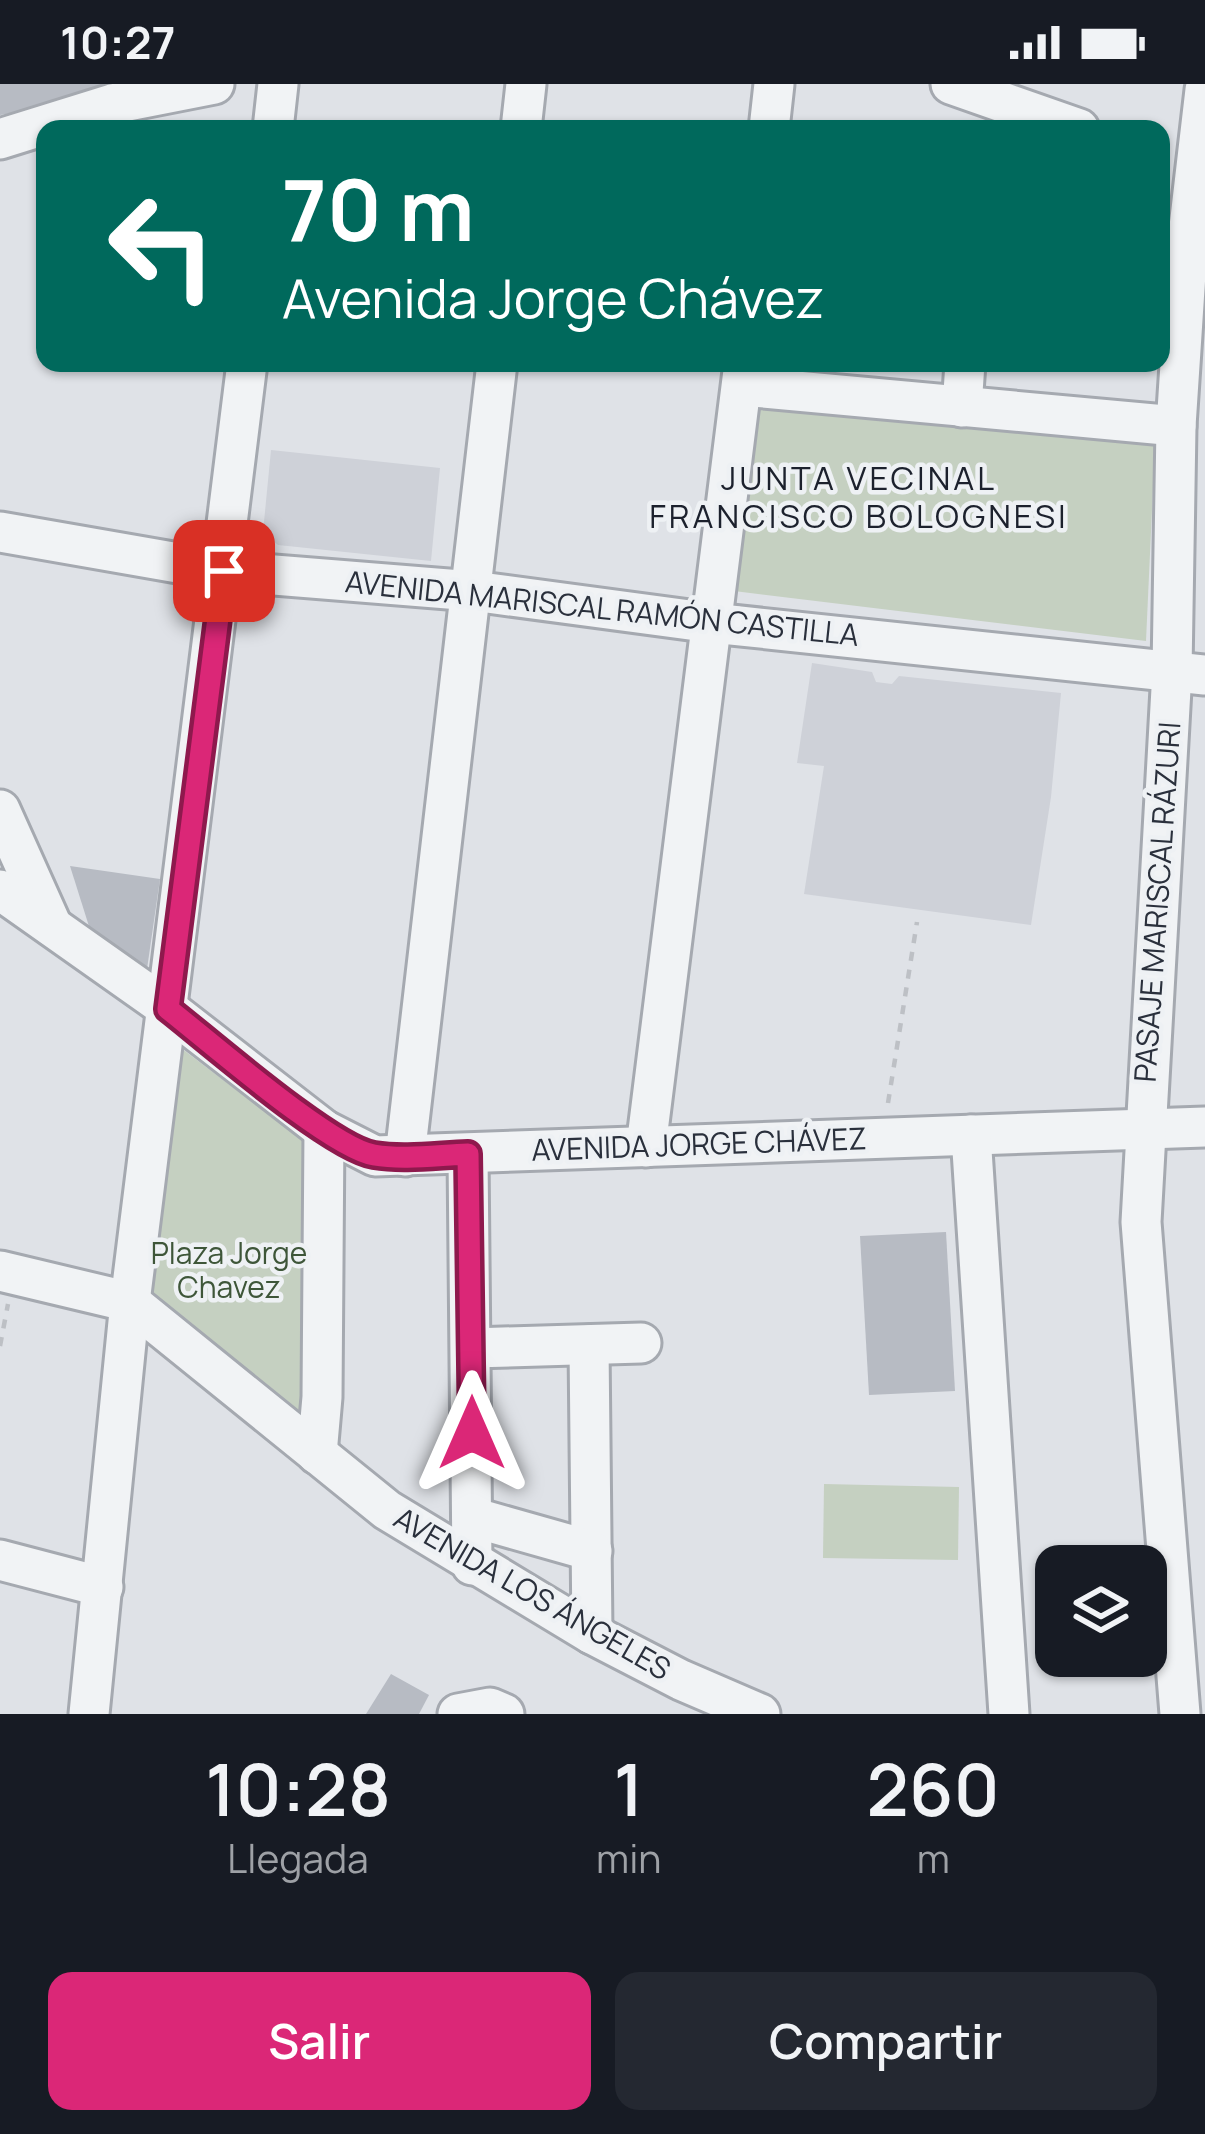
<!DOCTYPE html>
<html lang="es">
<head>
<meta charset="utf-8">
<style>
	body { margin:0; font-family:Manrope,sans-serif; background:#242831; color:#f1f3f6; height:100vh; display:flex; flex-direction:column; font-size:45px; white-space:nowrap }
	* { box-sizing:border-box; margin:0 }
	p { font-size:39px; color:#9ea1a6 }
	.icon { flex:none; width:66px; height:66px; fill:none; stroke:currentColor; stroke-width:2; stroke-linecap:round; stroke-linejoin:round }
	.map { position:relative; height:1630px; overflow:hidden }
	.sheet { display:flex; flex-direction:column; background:#171b24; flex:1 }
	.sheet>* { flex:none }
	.banner { position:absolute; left:36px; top:36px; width:1134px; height:252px; border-radius:24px; box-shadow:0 3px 9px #0004; background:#00695c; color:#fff; overflow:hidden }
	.buttons { position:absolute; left:1035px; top:1461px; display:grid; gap:24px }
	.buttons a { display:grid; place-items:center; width:132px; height:132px; border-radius:24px; background:#171b24; box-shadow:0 3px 9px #0004; font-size:60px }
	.pin { position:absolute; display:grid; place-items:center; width:102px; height:102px; color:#fff; margin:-51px; border-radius:24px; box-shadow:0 6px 18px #0006 }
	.me { position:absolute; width:132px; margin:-66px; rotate:0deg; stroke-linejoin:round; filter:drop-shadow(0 0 9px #0008) }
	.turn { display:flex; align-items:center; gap:42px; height:252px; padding:0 48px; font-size:54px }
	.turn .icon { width:156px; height:156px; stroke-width:2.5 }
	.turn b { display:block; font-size:84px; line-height:102px }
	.eta { display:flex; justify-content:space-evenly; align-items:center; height:204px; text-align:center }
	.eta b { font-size:72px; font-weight:600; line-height:84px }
	.button { display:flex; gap:24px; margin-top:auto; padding:24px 48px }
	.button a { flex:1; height:138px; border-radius:24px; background:#db2777; color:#fff; font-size:48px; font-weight:600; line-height:138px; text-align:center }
	.button a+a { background:#242831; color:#f1f3f6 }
	.status { display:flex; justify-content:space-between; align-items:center; height:84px; padding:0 60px; background:#171b24; direction:ltr }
	.status svg { height:33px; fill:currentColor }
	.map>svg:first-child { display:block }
	.built { fill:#ced1d8 }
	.green { fill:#c5d0c1 }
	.building { fill:#b7bbc3 }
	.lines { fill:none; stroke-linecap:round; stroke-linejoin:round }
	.minor-casing { stroke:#a5a9b0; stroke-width:45 }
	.path { stroke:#bdc0c5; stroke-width:4.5; stroke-dasharray:9 9; stroke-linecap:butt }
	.minor { stroke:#f1f3f5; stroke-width:39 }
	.route-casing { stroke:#8e194d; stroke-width:30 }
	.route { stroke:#db2777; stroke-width:21 }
	.labels { text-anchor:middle; stroke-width:9; stroke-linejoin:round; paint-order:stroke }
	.street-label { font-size:30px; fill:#2a303c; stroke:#eef1f4 }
	.park-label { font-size:30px; fill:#3e5639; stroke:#eef1f4 }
	.neighbourhood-label { font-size:33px; letter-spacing:3px; fill:#1c212d; stroke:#eef1f4 }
</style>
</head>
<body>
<div class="status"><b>10:27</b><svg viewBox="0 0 49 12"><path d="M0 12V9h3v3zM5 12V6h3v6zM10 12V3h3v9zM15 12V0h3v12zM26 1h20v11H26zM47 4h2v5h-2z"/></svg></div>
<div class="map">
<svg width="1205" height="1630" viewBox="0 0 1205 1630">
	<rect width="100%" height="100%" fill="#dfe2e7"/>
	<!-- built -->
	<g class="built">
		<path d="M 271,366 L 440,384 L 431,477 L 278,461 L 263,448 Z"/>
		<path d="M 812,579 L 872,588 L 876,598 L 892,600 L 899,592 L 1061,609 L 1051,713 L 1031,841 L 804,810 L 824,682 L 797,679 Z"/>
	</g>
	<!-- green -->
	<g class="green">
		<path d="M 753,322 L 1155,360 L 1146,557 L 734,507 Z"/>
		<path d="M 177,961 L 304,1057 L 304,1321 L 290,1335 L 151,1222 Z"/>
		<path d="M 824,1400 L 959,1403 L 958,1476 L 823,1474 Z"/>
	</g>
	<!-- building -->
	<g class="building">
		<path d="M 0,0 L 170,0 L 170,2 L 0,31 Z"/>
		<path d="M 70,782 L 160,795 L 147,885 L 93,855 Z"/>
		<path d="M 946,1148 L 955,1307 L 869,1311 L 860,1152 Z"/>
		<path d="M 391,1590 L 429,1611 L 419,1630 L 366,1630 Z"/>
	</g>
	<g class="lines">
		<!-- minor casing -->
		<g class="minor-casing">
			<g id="minor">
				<path d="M 951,0 L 1079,45"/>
				<path d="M 273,45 L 278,0"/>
				<path d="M 521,45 L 526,0"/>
				<path d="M 769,45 L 774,0"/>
				<path d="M 0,55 L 112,20 L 214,0"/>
				<path d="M 742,302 L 1176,342"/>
				<path d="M 962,323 L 965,279"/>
				<path d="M 0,448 L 224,487 L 473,507 L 712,539 L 1205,591"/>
				<path d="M 0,726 L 52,842"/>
				<path d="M 0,806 L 163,921 L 324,1046 L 375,1072 L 1205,1043"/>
				<path d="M 971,1051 L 1009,1630"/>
				<path d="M 646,1063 L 744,279"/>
				<path d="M 468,1070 L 472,1481"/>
				<path d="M 405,1072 L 497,279"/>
				<path d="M 0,1187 L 130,1218 L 387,1426 L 592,1550 L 681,1596 L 760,1630"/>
				<path d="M 589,1261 L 592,1550"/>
				<path d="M 472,1264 L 641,1259"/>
				<path d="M 317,1370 L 322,1313 L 324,1046"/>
				<path d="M 472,1433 L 592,1467"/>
				<path d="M 0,1476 L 103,1503"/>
				<path d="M 89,1630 L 130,1218 L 247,279"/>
				<path d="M 458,1630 L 490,1624 L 504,1630"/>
				<path d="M 1180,1630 L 1141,1138 L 1172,587 L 1176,342 L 1189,143 L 1205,6"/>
			</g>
		</g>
		<!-- path -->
		<g class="path">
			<path d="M 888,1019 L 917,838"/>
			<path d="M 0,1262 L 8,1220"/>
		</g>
		<!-- minor -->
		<use href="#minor" class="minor"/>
	</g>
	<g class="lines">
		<!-- route casing -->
		<g class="route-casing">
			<path id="route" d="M 224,487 L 168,925 C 209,957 331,1064 374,1071 C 404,1076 438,1071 468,1070 L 472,1349"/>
		</g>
		<!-- route -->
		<use href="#route" class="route"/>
	</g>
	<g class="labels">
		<!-- street labels -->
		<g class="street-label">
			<text transform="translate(602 525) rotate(6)" y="10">AVENIDA MARISCAL RAMÓN CASTILLA</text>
			<text transform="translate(1158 818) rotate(-86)" y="10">PASAJE MARISCAL RÁZURI</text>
			<text transform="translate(699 1061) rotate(-2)" y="10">AVENIDA JORGE CHÁVEZ</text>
			<text transform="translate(532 1510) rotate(30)" y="10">AVENIDA LOS ÁNGELES</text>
		</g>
		<!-- park labels -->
		<g class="park-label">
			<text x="229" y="1180">Plaza Jorge<tspan x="229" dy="34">Chavez</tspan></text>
		</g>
		<!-- neighbourhood labels -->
		<g class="neighbourhood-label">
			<text x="859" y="406">JUNTA VECINAL<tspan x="859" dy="38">FRANCISCO BOLOGNESI</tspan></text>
		</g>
	</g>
</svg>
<div class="buttons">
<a><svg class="icon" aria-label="layers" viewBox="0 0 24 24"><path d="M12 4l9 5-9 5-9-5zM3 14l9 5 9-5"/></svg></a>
</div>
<div class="pin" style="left:224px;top:487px;background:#d93025"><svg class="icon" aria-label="arrive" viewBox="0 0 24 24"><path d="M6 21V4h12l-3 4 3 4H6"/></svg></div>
<svg class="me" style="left:472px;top:1349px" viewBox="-20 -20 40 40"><path d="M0-17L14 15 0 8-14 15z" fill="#db2777" stroke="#fff" stroke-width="4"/></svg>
<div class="banner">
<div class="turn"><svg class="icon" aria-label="left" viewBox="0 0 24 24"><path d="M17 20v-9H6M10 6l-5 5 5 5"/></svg><div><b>70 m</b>Avenida Jorge Chávez</div></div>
</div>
</div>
<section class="sheet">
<div class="eta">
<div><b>10:28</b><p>Llegada</p></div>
<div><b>1</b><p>min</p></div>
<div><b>260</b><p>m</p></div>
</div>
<div class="button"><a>Salir</a><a>Compartir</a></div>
</section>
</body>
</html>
